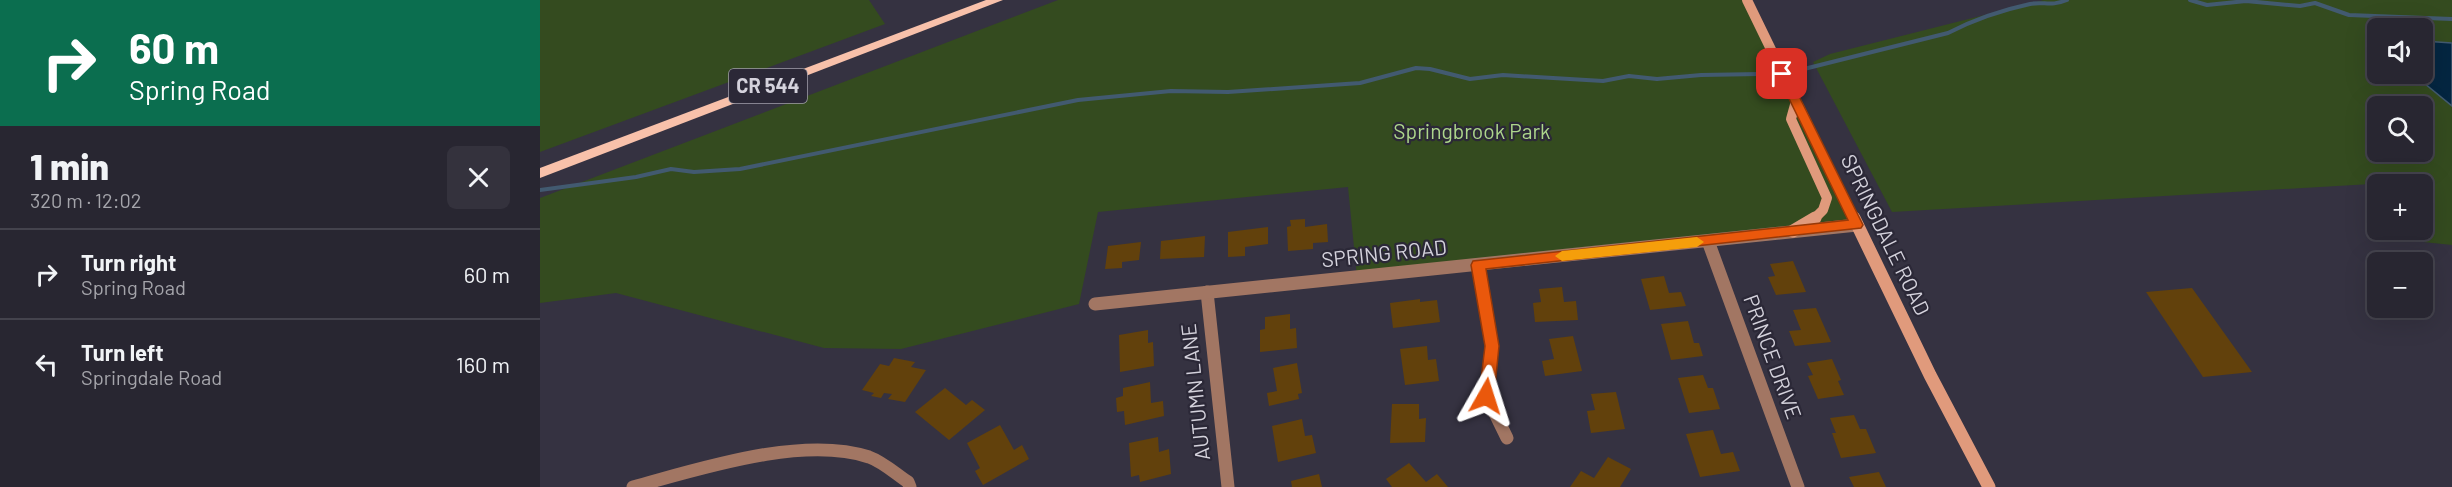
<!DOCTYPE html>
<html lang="en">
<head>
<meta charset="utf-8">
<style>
	body { margin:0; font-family:Barlow,sans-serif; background:#34323d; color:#f1f3f6; height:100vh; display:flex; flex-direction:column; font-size:22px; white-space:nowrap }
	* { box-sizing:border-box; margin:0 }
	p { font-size:20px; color:#a5a5ab }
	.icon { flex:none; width:33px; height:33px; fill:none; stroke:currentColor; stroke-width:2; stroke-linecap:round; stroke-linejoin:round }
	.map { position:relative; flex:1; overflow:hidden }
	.drawer { display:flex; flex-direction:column; background:#282631; width:540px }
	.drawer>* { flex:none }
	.guide { background:#0b6e4f; color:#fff; overflow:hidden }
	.fabs { position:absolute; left:1827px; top:18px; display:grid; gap:12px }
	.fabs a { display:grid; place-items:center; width:66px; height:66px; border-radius:9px; background:#282631; box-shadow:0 6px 24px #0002,0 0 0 2px #44434d; font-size:30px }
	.pin { position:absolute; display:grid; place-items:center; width:51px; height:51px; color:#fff; margin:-26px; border-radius:12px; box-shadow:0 3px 9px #0006 }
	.me { position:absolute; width:66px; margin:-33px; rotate:6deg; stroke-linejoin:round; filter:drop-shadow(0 0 4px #0008) }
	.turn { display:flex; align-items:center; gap:21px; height:126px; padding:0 30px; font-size:27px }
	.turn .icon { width:78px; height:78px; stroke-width:2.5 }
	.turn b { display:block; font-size:42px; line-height:51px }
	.round { display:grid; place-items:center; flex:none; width:63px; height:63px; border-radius:9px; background:#34323d }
	.headline { display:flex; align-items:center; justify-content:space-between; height:102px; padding:0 30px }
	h1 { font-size:36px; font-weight:800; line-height:45px }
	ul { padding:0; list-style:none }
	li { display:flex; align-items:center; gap:18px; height:90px; padding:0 30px; border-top:2px solid #44434d }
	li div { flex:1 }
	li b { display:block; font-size:22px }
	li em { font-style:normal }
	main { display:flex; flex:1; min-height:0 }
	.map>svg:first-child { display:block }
	.green { fill:#344b1f; fill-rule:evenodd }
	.water { fill:#042641; stroke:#425a70; stroke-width:1.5 }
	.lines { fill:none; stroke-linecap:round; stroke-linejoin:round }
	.stream { stroke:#425a70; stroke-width:4 }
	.building { fill:#62410c }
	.minor { stroke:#a27663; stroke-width:13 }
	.secondary-far1 { stroke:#e09a7c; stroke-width:10 }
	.secondary { stroke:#e09a7c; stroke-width:13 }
	.primary { fill:#f8c1aa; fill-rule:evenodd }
	.route { fill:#ea580c; stroke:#983908; stroke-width:1.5 }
	.slow { fill:#f59e0b }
	.labels { text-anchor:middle; stroke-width:4.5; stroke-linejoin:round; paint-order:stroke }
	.shield { fill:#2b2837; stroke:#a19faa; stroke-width:1.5 }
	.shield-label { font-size:20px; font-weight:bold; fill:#d4d2dc }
	.park-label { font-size:21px; fill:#add68b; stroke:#2b2837 }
	.street-label { font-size:21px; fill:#d4d2dc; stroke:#2b2837 }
</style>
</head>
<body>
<main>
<section class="drawer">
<div class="guide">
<div class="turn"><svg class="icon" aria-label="right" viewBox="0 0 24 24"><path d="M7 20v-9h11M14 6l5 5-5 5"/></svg><div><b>60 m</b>Spring Road</div></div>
</div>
<div class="headline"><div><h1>1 min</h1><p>320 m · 12:02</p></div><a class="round"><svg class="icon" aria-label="close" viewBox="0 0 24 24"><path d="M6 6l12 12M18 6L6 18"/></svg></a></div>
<ul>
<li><svg class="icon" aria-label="right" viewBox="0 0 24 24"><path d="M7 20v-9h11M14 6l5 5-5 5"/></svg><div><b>Turn right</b><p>Spring Road</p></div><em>60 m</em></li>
<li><svg class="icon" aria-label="left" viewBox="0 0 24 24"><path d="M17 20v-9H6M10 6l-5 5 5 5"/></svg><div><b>Turn left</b><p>Springdale Road</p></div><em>160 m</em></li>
</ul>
</section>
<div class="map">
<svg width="1912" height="487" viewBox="0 0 1912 487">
	<rect width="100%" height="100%" fill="#353241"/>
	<!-- green -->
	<g class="green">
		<path d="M 0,0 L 329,0 L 345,24 L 0,152 Z"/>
		<path d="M 518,0 L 1207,0 L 1317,225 L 817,277 L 808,187 L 558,212 L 539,304 L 361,349 L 284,348 L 76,293 L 0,303 L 0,198 Z"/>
		<path d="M 1504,0 L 1912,0 L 1912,43 L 1883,41 L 1882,28 L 1838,28 L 1838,74 L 1873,74 L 1912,106 L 1912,245 L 1874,241 L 1866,230 L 1882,230 L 1882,184 L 1838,184 L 1837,192 L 1831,184 L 1352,212 L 1273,62 L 1290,54 ZM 1838,106 L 1882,106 L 1882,152 L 1838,152 Z"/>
	</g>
	<!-- water -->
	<path class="water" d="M 1883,41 L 1912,43 L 1912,106 L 1873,74 L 1882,74 Z"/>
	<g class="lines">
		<!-- stream -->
		<g class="stream">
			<path d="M 1650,0 L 1667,5 L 1706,1 L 1760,6 L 1775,3 L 1809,15 L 1912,19"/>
			<path d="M 1260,70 L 1408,33 C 1433,20 1462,10 1490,4 C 1504,1 1510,7 1527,0"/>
			<path d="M 0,190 L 96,177 L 131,169 L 154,172 L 200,169 L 538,100 L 631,91 L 688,92 L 820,83 L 876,68 L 890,69 L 930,79 L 963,75 L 1063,81 L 1089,76 L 1117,79 L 1161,75 L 1220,74"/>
		</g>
	</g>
	<!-- building -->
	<g class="building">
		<path d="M 765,219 L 765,227 L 787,224 L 788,242 L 773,243 L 773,249 L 748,251 L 747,227 L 751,226 L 750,220 Z"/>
		<path d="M 728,227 L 728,244 L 705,247 L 705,256 L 688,257 L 688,232 Z"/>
		<path d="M 665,236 L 664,257 L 620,259 L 621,241 Z"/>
		<path d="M 601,242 L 599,260 L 582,262 L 582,268 L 565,269 L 568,246 Z"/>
		<path d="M 1253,261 L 1266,292 L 1236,295 L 1228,277 L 1235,276 L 1230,264 Z"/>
		<path d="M 1124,276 L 1129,293 L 1141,292 L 1146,306 L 1110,310 L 1101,279 Z"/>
		<path d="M 1022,287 L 1024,302 L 1036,301 L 1038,320 L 995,322 L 993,303 L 1001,302 L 999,289 Z"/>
		<path d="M 1652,288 L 1712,372 L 1663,377 L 1606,292 Z"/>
		<path d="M 880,299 L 880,302 L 897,300 L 900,322 L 853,328 L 850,303 Z"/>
		<path d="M 1276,308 L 1291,342 L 1255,346 L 1249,331 L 1261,330 L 1253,310 Z"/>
		<path d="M 750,314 L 750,329 L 756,328 L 757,348 L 720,352 L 720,330 L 725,329 L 725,317 Z"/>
		<path d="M 1148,321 L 1154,343 L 1159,343 L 1163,356 L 1131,360 L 1121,324 Z"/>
		<path d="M 608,330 L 608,343 L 613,342 L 614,366 L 580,372 L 579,335 Z"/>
		<path d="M 1033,336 L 1042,371 L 1005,376 L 1002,361 L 1014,359 L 1009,339 Z"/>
		<path d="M 887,346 L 888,360 L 896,359 L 899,381 L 865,385 L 860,349 Z"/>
		<path d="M 354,358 L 375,362 L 371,367 L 386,370 L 365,402 L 348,399 L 352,394 L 344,393 L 341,398 L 331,396 L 334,393 L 322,390 L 340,364 L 349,366 Z"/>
		<path d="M 1292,359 L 1301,380 L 1298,381 L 1304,395 L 1278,399 L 1268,376 L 1273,375 L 1267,363 Z"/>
		<path d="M 757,363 L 762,393 L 758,394 L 759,399 L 729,406 L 727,393 L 737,391 L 733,368 Z"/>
		<path d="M 1163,375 L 1168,388 L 1173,388 L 1180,409 L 1149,413 L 1138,378 Z"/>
		<path d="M 610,382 L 611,403 L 623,401 L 624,416 L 585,425 L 584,411 L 577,412 L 576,398 L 583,396 L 583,388 Z"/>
		<path d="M 405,388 L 426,405 L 432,400 L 445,410 L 409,440 L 375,412 Z"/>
		<path d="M 1076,392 L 1085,429 L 1051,433 L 1047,411 L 1055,410 L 1051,394 Z"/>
		<path d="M 852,404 L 879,404 L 879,419 L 886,418 L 885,442 L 850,443 Z"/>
		<path d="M 1314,415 L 1320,429 L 1326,429 L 1336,453 L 1301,458 L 1292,433 L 1296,433 L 1290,418 Z"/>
		<path d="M 762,419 L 765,436 L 772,435 L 776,453 L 738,462 L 732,426 Z"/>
		<path d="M 460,425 L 474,450 L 482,445 L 489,459 L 443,485 L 435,471 L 440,468 L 427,443 Z"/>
		<path d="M 1173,430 L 1181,454 L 1193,452 L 1200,471 L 1160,477 L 1146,434 Z"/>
		<path d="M 618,437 L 619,452 L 629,449 L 631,474 L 600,482 L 599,475 L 591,477 L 589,443 Z"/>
		<path d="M 1068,457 L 1091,469 L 1080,487 L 1030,487 L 1041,471 L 1054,478 Z"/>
		<path d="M 869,463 L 886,482 L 897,474 L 908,487 L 852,487 L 846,479 Z"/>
		<path d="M 1339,472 L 1346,487 L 1314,487 L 1309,477 Z"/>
		<path d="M 779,474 L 782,487 L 752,487 L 751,481 Z"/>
	</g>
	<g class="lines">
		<!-- minor -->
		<g class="minor">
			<path d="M 1168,241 L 1258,487"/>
			<path d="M 938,265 L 952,346 L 946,395 L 967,438"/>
			<path d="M 667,292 L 688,487"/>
			<path d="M 555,304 L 1317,225"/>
			<path d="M 93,487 C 160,469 262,435 329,457 C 343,462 356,474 368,482 L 370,487"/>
		</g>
		<!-- secondary-far1 -->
		<g class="secondary-far1">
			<path d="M 1207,0 L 1314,220"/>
			<path d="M 1256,101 L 1251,119 L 1287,198 L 1283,210 L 1273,220"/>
		</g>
		<!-- secondary -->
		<g class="secondary">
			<path d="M 1314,218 L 1390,375 L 1449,487"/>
			<path d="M 1253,231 L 1275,218"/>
		</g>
		<!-- primary -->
		<path class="primary" d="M 446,0 L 463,0 L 0,178 L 0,168 Z"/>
	</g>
	<!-- route -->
	<path class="route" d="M 1242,70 L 1248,74 L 1323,225 L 1321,228 L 946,269 L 959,346 L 954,396 L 952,400 L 946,402 L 941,400 L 939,396 L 945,346 L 931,265 L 933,261 L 1308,220 L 1237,74 Z"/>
	<!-- slow -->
	<path class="slow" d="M 1157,237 L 1164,242 L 1157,247 L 1022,261 L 1015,256 L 1022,251 Z"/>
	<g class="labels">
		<!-- shield labels -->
		<rect class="shield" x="189" y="69" width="78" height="34" rx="4.5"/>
		<g class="shield-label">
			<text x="228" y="93">CR 544</text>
		</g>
		<!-- park labels -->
		<g class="park-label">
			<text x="932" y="139">Springbrook Park</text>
		</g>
		<!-- street labels -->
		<g class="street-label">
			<text transform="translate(1345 235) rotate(64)" y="7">SPRINGDALE ROAD</text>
			<text transform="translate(844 254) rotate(-6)" y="7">SPRING ROAD</text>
			<text transform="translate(1232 357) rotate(70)" y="7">PRINCE DRIVE</text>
			<text transform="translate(656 392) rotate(-96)" y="7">AUTUMN LANE</text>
		</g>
	</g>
</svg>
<div class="fabs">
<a><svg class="icon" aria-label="sound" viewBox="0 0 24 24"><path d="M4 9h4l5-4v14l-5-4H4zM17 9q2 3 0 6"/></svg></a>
<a><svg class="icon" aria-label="search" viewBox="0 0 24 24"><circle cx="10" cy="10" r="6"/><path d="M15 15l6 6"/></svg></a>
<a>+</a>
<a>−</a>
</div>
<div class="pin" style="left:1242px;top:74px;background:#d93025"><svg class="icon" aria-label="arrive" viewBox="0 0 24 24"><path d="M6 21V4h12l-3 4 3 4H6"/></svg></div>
<svg class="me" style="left:946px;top:396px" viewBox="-20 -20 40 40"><path d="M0-17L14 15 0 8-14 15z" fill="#ea580c" stroke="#fff" stroke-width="4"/></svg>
</div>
</main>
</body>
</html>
